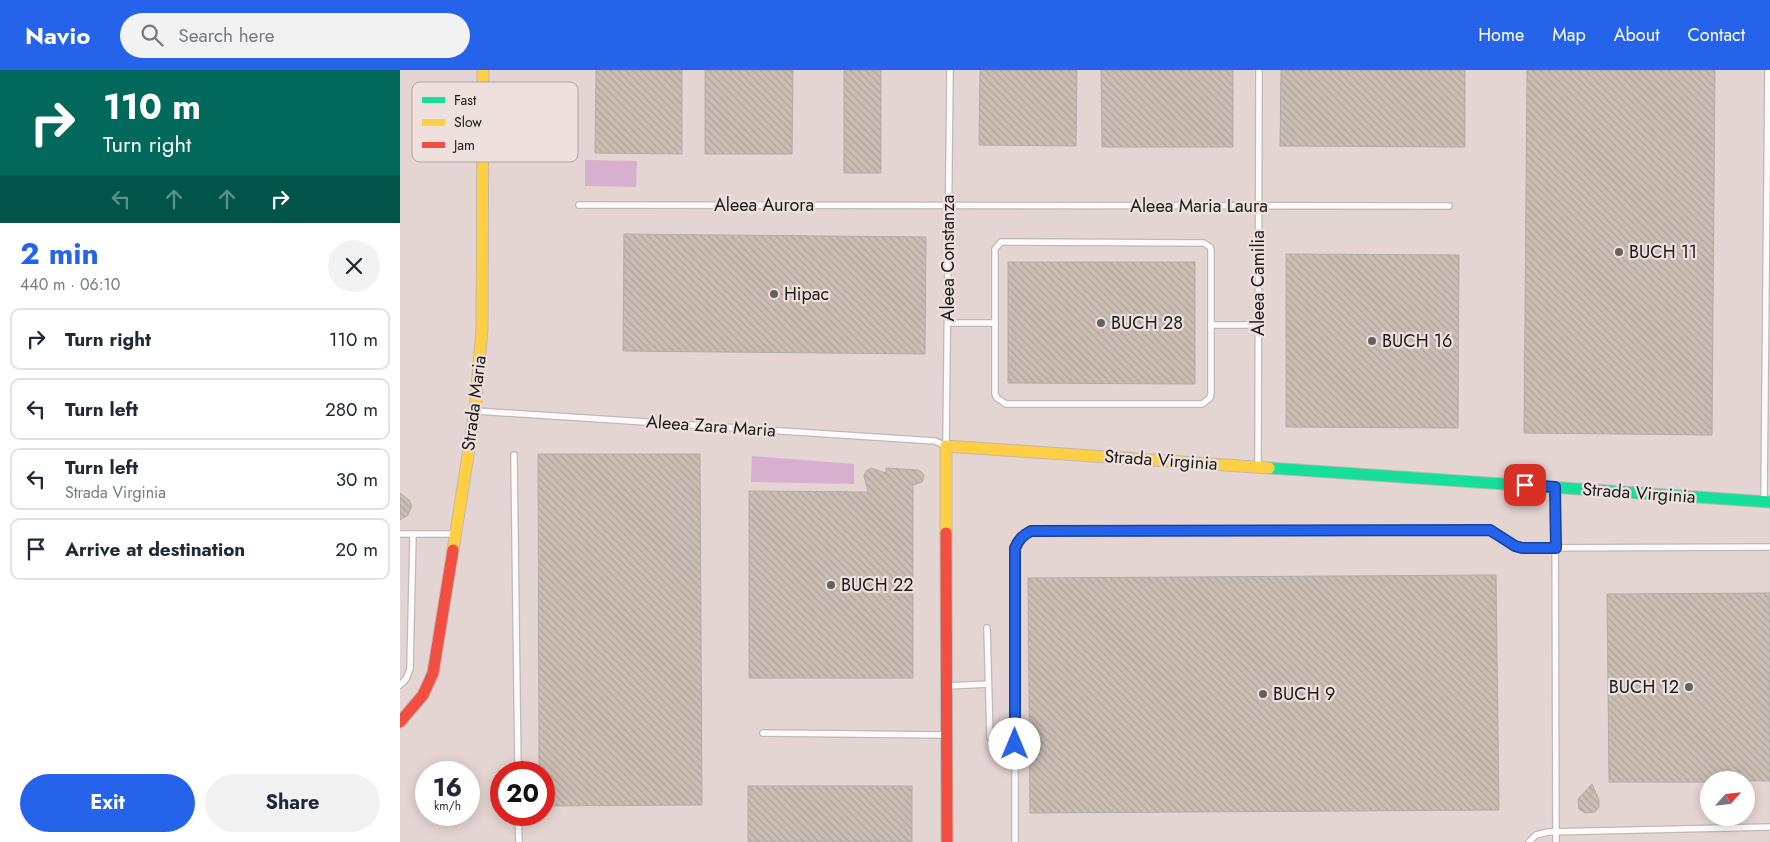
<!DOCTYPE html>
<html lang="en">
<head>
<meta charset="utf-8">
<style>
	body { margin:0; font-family:Jost,sans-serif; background:#f2f2f3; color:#1f2937; height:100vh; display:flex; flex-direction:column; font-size:19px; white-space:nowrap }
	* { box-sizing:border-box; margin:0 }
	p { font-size:16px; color:#747a83 }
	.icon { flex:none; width:28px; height:28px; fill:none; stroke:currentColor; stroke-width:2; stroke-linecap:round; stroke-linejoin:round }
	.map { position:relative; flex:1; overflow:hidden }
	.panel { display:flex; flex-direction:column; background:#fff; width:400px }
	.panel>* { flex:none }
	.top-card { background:#00695c; color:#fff; overflow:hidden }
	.needle { width:32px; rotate:63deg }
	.controls { position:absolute; left:1300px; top:701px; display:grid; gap:10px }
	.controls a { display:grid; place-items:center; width:55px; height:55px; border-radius:50%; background:#fff; box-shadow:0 2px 12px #0003; font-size:25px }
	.speed { position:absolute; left:15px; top:691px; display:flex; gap:10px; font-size:25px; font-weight:700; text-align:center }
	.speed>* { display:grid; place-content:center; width:65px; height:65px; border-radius:50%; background:#fff; box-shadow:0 2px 12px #0003; line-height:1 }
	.speed small { font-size:12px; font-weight:400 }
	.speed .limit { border:8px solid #d22; background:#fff; color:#111 }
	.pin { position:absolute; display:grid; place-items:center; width:42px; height:42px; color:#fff; margin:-21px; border-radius:10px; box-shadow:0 2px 8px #0006 }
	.me { position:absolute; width:55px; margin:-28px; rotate:0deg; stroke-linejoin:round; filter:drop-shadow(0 0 4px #0008) }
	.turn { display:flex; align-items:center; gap:18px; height:105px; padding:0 20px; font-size:22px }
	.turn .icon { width:65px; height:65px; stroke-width:2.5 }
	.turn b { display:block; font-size:35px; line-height:42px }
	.lanes { display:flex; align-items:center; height:48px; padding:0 20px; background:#0003; justify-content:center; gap:25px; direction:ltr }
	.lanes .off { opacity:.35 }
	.round { display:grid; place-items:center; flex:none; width:52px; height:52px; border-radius:26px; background:#f2f2f3 }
	.summary { display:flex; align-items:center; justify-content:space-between; height:85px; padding:0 20px }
	h1 { font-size:30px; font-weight:700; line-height:38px; color:#2563eb }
	.button { display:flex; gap:10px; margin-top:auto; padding:10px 20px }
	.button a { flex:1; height:58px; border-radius:30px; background:#2563eb; color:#fff; font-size:20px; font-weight:700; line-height:58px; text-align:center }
	.button a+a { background:#f2f2f3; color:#1f2937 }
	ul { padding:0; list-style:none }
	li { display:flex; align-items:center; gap:15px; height:62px; margin:0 10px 8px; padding:0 10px; border:2px solid #e0e1e3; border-radius:10px }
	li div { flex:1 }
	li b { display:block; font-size:19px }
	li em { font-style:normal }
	header { display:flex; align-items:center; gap:30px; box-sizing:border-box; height:70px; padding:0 25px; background:#2563eb; color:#fff }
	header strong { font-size:24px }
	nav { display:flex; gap:28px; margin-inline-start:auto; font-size:18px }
	.search { width:350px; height:45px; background:#f2f2f3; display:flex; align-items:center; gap:12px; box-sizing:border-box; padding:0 18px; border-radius:28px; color:#747a83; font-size:19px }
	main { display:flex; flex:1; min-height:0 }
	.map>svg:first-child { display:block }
	.built { fill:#e5d5d2; fill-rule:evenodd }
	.water { fill:#d8b0cf }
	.building { fill:url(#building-back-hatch); stroke:#b1aca9 }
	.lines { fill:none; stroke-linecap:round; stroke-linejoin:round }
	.lane-casing { stroke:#beb8b7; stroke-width:8 }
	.fast-casing { stroke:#beb8b7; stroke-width:13 }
	.slow-casing { stroke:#beb8b7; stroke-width:13 }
	.jam-casing { stroke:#beb8b7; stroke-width:13 }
	.lane { stroke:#fcfbfa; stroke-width:5.5 }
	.fast { stroke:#16e098; stroke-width:11 }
	.slow { stroke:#ffcf43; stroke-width:11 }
	.jam { stroke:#f24e42; stroke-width:11 }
	.route-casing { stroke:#184099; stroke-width:12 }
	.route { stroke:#2563eb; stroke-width:9 }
	.poi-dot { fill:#655f5d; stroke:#ede0dd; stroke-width:2 }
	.labels { text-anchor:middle; stroke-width:4.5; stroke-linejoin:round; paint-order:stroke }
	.street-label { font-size:18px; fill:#1d1817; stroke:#ede0dd }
	.poi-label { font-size:18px; fill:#1d1817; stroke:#ede0dd; text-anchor:start }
	.key { fill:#ede0dd; stroke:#afa4a2; stroke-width:1 }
	.key-label { font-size:14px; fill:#1d1817 }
</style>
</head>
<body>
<header>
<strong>Navio</strong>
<div class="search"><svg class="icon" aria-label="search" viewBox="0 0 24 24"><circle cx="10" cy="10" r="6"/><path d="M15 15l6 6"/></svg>Search here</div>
<nav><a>Home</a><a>Map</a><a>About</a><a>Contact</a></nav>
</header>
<main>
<section class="panel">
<div class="top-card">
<div class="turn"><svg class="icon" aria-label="right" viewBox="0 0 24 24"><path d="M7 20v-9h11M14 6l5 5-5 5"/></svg><div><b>110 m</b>Turn right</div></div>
<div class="lanes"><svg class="icon off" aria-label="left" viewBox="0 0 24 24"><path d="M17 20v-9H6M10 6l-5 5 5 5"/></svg><svg class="icon off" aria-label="ahead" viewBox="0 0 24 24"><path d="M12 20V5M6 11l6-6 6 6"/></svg><svg class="icon off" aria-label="ahead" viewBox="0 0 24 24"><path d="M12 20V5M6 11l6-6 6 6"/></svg><svg class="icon" aria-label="right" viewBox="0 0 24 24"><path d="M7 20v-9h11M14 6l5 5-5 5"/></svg></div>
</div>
<div class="summary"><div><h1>2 min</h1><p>440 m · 06:10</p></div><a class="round"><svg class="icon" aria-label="close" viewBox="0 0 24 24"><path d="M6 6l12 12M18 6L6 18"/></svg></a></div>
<ul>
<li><svg class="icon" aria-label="right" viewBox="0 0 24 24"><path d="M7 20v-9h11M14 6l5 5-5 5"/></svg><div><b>Turn right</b></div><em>110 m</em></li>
<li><svg class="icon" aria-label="left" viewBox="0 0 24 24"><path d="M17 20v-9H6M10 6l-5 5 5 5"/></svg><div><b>Turn left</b></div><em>280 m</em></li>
<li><svg class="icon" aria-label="left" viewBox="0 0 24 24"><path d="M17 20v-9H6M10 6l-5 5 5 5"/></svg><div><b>Turn left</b><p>Strada Virginia</p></div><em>30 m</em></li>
<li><svg class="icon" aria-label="arrive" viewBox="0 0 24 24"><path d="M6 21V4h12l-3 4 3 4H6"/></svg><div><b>Arrive at destination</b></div><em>20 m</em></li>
</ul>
<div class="button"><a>Exit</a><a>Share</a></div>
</section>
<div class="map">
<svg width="1370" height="772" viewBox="0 0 1370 772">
	<defs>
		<pattern id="building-back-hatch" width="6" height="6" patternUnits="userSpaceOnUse" patternTransform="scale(1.25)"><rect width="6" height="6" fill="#cbbdb3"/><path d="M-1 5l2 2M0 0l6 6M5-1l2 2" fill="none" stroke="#aea299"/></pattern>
	</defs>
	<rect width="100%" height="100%" fill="#eae2e0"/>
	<!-- built -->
	<path class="built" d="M 0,0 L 1370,0 L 1370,772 L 0,772 ZM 26,702 L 69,702 L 69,745 L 26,745 ZM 101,702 L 144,702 L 144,745 L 101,745 ZM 1309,710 L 1346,710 L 1346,748 L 1309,748 Z"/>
	<!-- water -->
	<g class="water">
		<path d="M 185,90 L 237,91 L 236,117 L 185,116 Z"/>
		<path d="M 352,386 L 454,394 L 454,414 L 351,412 Z"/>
	</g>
	<!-- building -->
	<g class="building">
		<path d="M 196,0 L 282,0 L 282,84 L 195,83 Z"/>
		<path d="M 305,0 L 393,0 L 392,84 L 305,84 Z"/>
		<rect x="444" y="0" width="37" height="103"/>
		<path d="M 580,0 L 677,0 L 676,76 L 579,75 Z"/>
		<path d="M 701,0 L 833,0 L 833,77 L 702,77 Z"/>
		<path d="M 881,0 L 1065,0 L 1065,77 L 880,76 Z"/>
		<path d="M 1127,0 L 1315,0 L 1312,365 L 1124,363 Z"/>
		<path d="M 224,164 L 526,167 L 525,284 L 223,281 Z"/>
		<path d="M 886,184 L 1059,185 L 1058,358 L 886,357 Z"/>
		<path d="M 608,192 L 795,192 L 795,314 L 608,313 Z"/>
		<path d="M 138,384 L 300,384 L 302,735 L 144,736 L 144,702 L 139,702 Z"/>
		<path d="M 471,398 L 486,403 L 486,398 L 518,400 L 522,402 L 524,406 L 522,412 L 513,415 L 513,608 L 349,608 L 349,421 L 468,422 L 464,406 L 466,401 Z"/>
		<path d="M 0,423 L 9,430 L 12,436 L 8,445 L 0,450 Z"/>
		<path d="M 1096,505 L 1099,740 L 630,743 L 628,508 Z"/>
		<path d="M 1370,523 L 1370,711 L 1309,710 L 1309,712 L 1209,712 L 1207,524 Z"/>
		<path d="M 1192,714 L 1199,730 L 1199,737 L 1195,742 L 1185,743 L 1179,739 L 1178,729 Z"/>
		<rect x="348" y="716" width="164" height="56"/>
	</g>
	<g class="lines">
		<!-- lane casing -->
		<g class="lane-casing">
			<g id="lane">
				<path d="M 179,135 L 1049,136"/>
				<path d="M 601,172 L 804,173 L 810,177 L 811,180 L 811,323 L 810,328 L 802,334 L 606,334 L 597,328 L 595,324 L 595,179 Z"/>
				<path d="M 548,253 L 595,253"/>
				<path d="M 811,255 L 858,255"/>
				<path d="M 76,341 L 535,371 L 546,376 L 550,0"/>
				<path d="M 114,385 L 118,702"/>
				<path d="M 858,395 L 859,0"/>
				<path d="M 1155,419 L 1156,772"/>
				<path d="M 1364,430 L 1368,0"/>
				<path d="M 0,464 L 53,464"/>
				<path d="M 587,558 L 590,667"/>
				<path d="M 0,615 L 6,609 L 10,599 L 13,464"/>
				<path d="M 548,616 L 588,614"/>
				<path d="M 363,663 L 546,665"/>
				<path d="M 118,745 L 119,772"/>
				<path d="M 615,772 L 615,478 L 618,469 L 631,461 L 1090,460 L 1115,476 L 1122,478 L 1370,477"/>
				<path d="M 1129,772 L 1136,765 L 1148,762 L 1370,757"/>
			</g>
		</g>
		<!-- fast casing -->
		<g class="fast-casing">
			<path id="fast" d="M 869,398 L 1370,432"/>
		</g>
		<!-- slow casing -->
		<g class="slow-casing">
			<g id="slow">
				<path d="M 546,463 L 546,376 L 869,398"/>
				<path d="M 53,480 L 75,341 L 82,259 L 83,0"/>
			</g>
		</g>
		<!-- jam casing -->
		<g class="jam-casing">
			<g id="jam">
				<path d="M 546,463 L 547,772"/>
				<path d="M 0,652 L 23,625 L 33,603 L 53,480"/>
			</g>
		</g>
		<!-- lane -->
		<use href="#lane" class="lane"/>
		<!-- fast -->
		<use href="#fast" class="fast"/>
		<!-- slow -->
		<use href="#slow" class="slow"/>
		<!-- jam -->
		<use href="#jam" class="jam"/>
	</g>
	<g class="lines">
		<!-- route casing -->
		<g class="route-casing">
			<path id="route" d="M 615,674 L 615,478 C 619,469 623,465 631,461 L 1090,460 L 1115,476 L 1122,478 L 1156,478 L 1155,417 L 1125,415"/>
		</g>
		<!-- route -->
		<use href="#route" class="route"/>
	</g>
	<!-- markers -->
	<g class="poi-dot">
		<circle cx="1219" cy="182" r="5"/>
		<circle cx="374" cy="224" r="5"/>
		<circle cx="701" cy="253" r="5"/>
		<circle cx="972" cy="271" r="5"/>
		<circle cx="431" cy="515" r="5"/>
		<circle cx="1289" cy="617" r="5"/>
		<circle cx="863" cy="624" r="5"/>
	</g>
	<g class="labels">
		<!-- street labels -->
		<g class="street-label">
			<text x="364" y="141">Aleea Aurora</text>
			<text x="799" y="142">Aleea Maria Laura</text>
			<text transform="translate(548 188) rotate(-90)" y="6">Aleea Constanza</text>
			<text transform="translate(858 213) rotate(-90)" y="6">Aleea Camilia</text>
			<text transform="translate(74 333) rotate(-83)" y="6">Strada Maria</text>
			<text transform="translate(311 356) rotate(4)" y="6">Aleea Zara Maria</text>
			<text transform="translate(761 390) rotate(4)" y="6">Strada Virginia</text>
			<text transform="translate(1239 423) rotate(4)" y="6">Strada Virginia</text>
		</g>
		<!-- poi labels -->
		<g class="poi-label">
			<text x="1229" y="188">BUCH 11</text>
			<text x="384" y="230">Hipac</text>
			<text x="711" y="259">BUCH 28</text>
			<text x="982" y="277">BUCH 16</text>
			<text x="441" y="521">BUCH 22</text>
			<text x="1279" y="623" text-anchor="end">BUCH 12</text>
			<text x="873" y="630">BUCH 9</text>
		</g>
	</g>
	<!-- legend -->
	<rect x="12" y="12" width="166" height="80" rx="8" class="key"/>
	<rect x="22" y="27" width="23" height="6" fill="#16e098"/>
	<rect x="22" y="49" width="23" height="7" fill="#ffcf43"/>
	<rect x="22" y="72" width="23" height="6" fill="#f24e42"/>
	<g class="key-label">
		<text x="54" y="35">Fast</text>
		<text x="54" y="57">Slow</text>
		<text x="54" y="80">Jam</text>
	</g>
</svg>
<div class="controls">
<a><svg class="needle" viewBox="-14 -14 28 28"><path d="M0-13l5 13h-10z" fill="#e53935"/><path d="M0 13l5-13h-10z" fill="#747a83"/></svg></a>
</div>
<div class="speed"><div>16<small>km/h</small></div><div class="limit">20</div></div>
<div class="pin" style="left:1125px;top:415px;background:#d93025"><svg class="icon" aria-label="arrive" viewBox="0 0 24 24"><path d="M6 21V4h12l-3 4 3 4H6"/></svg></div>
<svg class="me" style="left:615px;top:674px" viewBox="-20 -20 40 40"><circle r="19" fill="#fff"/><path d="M0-13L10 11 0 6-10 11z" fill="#2563eb"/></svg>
</div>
</main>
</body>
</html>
